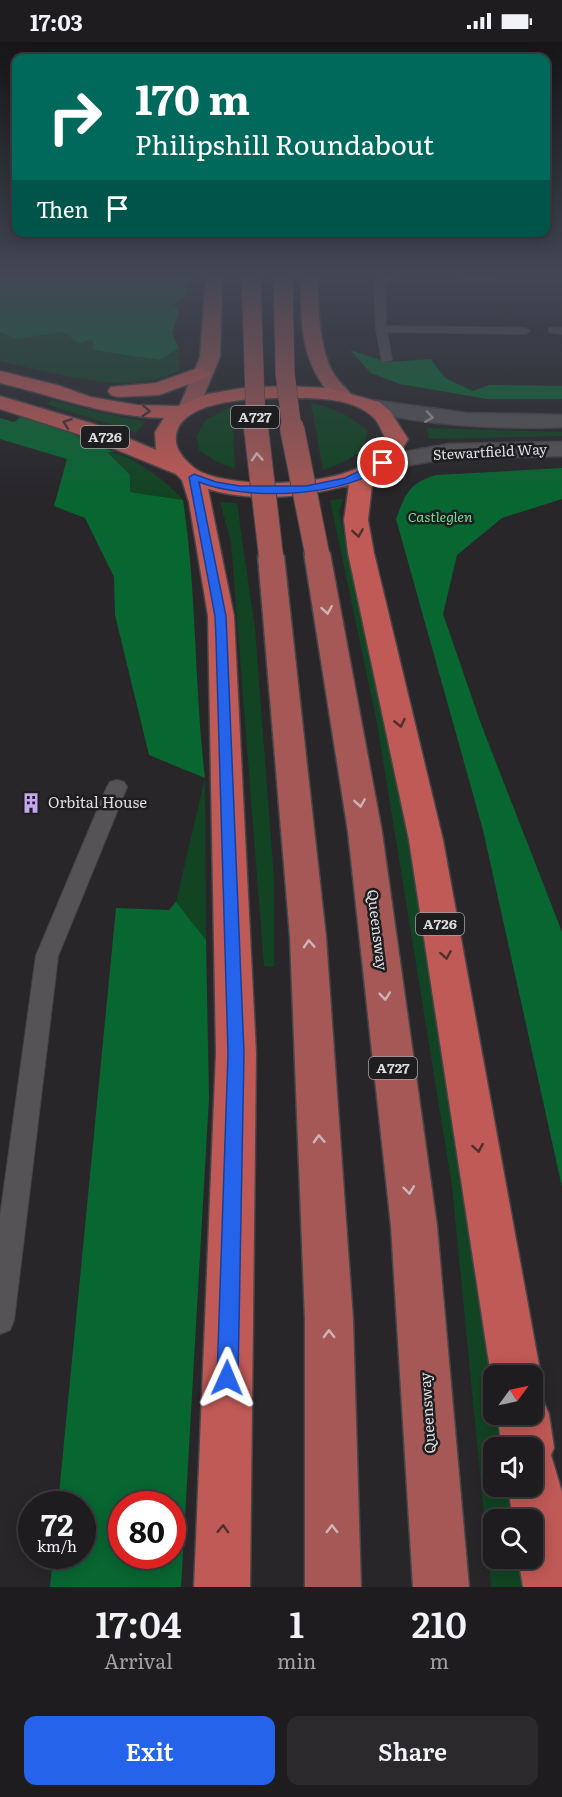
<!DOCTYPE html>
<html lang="en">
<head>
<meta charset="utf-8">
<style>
	body { margin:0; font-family:Literata,serif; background:#2b292c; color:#f1f3f6; height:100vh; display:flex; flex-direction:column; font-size:22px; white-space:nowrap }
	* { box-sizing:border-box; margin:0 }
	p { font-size:20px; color:#a1a1a4 }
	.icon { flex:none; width:33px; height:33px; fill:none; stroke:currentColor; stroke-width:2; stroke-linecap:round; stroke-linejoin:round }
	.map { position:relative; height:1545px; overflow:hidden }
	.panel { display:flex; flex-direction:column; background:#1e1c1f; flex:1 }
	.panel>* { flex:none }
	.top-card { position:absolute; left:12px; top:12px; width:538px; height:183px; border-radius:12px; box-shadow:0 3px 15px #0003,0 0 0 2px #3c3a3d; background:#00695c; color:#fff; overflow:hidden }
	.needle { width:39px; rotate:57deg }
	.controls { position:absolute; left:483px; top:1323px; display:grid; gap:12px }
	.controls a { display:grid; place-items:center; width:60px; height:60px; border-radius:12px; background:#1e1c1f; box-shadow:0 3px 15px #0003,0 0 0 2px #3c3a3d; font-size:30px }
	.speed { position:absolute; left:18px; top:1449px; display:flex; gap:12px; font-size:30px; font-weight:700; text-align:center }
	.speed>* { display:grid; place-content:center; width:78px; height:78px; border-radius:50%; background:#1e1c1f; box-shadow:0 3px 15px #0003,0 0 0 2px #3c3a3d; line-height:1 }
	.speed small { font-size:15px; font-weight:400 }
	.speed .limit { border:9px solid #d22; background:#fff; color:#111 }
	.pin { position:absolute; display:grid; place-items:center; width:51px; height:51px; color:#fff; margin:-26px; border:3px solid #fff; border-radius:50%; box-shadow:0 2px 6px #0007 }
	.me { position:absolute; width:66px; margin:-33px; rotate:1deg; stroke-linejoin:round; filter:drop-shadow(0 0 4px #0008) }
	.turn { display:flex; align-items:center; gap:21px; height:126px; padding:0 24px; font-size:27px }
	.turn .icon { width:78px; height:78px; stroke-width:2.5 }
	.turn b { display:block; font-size:42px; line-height:51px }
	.then { display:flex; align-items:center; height:57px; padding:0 24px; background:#0003; gap:12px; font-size:22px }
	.eta { display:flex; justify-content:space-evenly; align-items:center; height:102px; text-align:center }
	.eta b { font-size:36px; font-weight:600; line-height:42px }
	.primary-button { display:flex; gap:12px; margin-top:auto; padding:12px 24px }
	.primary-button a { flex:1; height:69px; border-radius:12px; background:#2563eb; color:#fff; font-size:24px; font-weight:600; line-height:69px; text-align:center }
	.primary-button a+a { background:#2b292c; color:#f1f3f6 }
	.status { display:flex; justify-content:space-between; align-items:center; height:42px; padding:0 30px; background:#1e1c1f; direction:ltr }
	.status svg { height:16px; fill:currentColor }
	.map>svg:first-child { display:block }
	.green { fill:#124423 }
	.forest { fill:#086631; fill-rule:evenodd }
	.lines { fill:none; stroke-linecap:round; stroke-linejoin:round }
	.service-casing { stroke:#464547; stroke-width:2 }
	.tertiary-casing { stroke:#464547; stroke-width:3 }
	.primary-casing { stroke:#464547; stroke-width:3 }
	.trunk-casing { stroke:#464547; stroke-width:3 }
	.service { fill:#555356; fill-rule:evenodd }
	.tertiary { fill:#555356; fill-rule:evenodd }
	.primary { fill:#a55856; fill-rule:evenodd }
	.trunk { fill:#c05a56; fill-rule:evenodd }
	.primary-bridge-far1-casing { stroke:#464547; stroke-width:20; stroke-linecap:butt }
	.primary-bridge-casing { stroke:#464547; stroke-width:26; stroke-linecap:butt }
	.primary-bridge-far1 { stroke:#a55856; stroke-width:19 }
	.primary-bridge { stroke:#a55856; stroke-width:24 }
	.oneway { stroke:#4f2f30 }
	.oneway2 { stroke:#9a989a }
	.oneway3 { stroke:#cdb5b6 }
	.route { fill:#2563eb; stroke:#184099; stroke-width:1.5 }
	.labels { text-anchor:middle; stroke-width:5; stroke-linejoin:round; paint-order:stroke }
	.shield { fill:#1e1d1f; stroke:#a4a3a5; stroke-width:1.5 }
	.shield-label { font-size:14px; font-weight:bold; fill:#dedddf }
	.far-street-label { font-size:14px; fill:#dedddf; stroke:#1e1d1f }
	.far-park-label { font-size:14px; font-style:italic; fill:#74de92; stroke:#1e1d1f }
	.poi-label { font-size:15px; fill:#dedddf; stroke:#1e1d1f; text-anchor:start }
	.street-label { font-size:15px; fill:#dedddf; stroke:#1e1d1f }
</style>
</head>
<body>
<div class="status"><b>17:03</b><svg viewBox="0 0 49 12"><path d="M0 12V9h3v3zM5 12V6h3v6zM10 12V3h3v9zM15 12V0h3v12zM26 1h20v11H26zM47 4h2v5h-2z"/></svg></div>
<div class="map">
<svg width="562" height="1545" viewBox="0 0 562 1545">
	<rect width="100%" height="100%" fill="#282629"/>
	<!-- green -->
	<g class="green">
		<path d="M 0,290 L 16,297 L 63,290 L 79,301 L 93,297 L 94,308 L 158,318 L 179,306 L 179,328 C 132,356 50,330 0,319 Z"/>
		<path d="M 52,358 L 105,372 L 145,379 L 137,391 L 46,362 Z"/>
		<path d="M 311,361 C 334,366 349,373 367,388 C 367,414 344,420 323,428 Z"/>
		<path d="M 232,364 L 235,427 L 217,420 L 199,408 L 196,394 L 206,378 Z"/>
		<path d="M 427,386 L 562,390 L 562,394 L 429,397 Z"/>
		<path d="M 107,410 C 129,410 169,441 183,458 L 130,450 Z"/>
		<path d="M 343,457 L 339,470 L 410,794 L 460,1097 L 493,1340 L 494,1372 L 498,1373 L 503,1405 L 494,1406 L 494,1444 L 508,1445 L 513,1477 L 494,1478 L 494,1516 L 518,1517 L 522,1545 L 491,1545 L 452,1144 L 377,681 L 330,458 Z"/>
		<path d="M 220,460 L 237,461 L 255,587 L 274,837 L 274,925 L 264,924 L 231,500 Z"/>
		<path d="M 205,736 L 206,898 L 176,860 Z"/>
	</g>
	<!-- forest -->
	<g class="forest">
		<path d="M 0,235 L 192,235 L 185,253 L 174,262 L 179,271 L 172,291 L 179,306 L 159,318 L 93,308 L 93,297 L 79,301 L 63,290 L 16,297 L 0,290 Z"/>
		<path d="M 350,308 L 386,320 L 431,317 L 445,336 L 473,349 L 489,343 L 562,344 L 562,357 L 487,357 L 400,342 L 371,331 Z"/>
		<path d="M 21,375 L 70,391 L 114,410 L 107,410 L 130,433 L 130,450 L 183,458 C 197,550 194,644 205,736 L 149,713 L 115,573 L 114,535 L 85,476 L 54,464 L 67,417 L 0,397 L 0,376 L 14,380 Z"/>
		<path d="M 562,426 L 562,457 L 502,476 L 457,513 L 443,572 L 481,682 L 562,890 L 562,1145 L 483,788 L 396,477 C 406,451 409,441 436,433 Z"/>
		<path d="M 176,860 L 206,898 L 209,1056 L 181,1545 L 50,1545 L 53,1514 L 82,1514 L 82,1462 L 58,1462 L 116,866 L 169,868 ZM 172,1462 L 172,1514 L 122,1514 L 122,1462 Z"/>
	</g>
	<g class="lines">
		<!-- service casing -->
		<g class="service-casing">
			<g id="service">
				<path d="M 384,235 L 399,235 L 385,241 L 386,284 L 525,286 L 530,289 L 525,292 L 387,290 L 392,318 L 382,320 L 376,287 L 375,239 Z"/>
				<path d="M 456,235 L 493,235 L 495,237 C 487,242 464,240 456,235 Z"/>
				<path d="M 549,286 L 562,286 L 562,292 L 549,290 Z"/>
				<path d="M 117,738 L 124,740 L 127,745 L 58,914 L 14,1278 L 10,1288 L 0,1292 L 0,1175 L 36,914 L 107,745 L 110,740 Z"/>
			</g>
		</g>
		<!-- tertiary casing -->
		<g class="tertiary-casing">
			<g id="tertiary">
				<path d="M 371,358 L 466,371 L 562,373 L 562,385 C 496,387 428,384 364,368 L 361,364 L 364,360 Z"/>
				<path d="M 562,400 L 562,414 L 449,416 L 383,428 L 375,426 L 372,421 L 375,416 L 383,414 L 449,402 Z"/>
			</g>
		</g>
		<!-- primary casing -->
		<g class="primary-casing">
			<g id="primary">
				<path d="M 206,235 L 222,235 L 220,315 L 199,365 L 196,369 L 182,369 L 179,365 L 200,315 Z"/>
				<path d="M 301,235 L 317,235 C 319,266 318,301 332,329 C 337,339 347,346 353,355 L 350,359 L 336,359 C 300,322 301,283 301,235 Z"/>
				<path d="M 317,503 L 326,506 L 330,511 L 382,790 L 437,1184 L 469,1545 L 413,1545 L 391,1184 L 348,790 L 304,511 L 308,506 Z"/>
				<path d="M 271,506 L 280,509 L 284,514 L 326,895 L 353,1278 L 361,1545 L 305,1545 L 305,1278 L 290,895 L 258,514 L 262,509 Z"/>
			</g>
		</g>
		<!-- trunk casing -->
		<g class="trunk-casing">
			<g id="trunk">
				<path d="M 201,325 L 211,331 L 208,335 L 159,353 L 118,355 L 111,353 L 108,349 L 111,345 L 156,341 Z"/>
				<path d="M 0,329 L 57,343 L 91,355 L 137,363 L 178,364 L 208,352 L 243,346 L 284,344 L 329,346 L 379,360 L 390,369 L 408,397 L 394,422 L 373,434 L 368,478 L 374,511 L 443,798 L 541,1334 L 534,1351 L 541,1354 L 549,1372 L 554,1406 L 551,1413 L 562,1450 L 562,1545 L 523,1545 L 518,1516 L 532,1516 L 532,1478 L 513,1478 L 508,1444 L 532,1444 L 532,1406 L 502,1406 L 497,1372 L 532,1372 L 532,1334 L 494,1334 L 494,1340 L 491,1334 L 409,798 L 348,511 L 344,478 L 349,443 C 304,455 254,461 208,447 L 234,574 L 256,1011 L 250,1545 L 194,1545 L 216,1011 L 208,574 L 189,460 L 182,438 L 176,432 L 78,392 L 0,367 L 0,354 L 94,382 L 156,408 L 155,390 L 164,376 C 107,375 55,354 0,341 ZM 284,356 C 312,356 352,354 374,376 C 379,381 382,390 386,397 C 384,401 381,409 378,413 C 347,445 240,448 201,430 C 191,425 177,411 176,400 C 172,357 257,356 284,356 Z"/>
			</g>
		</g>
		<!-- service -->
		<use href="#service" class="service"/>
		<!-- tertiary -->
		<use href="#tertiary" class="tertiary"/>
		<!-- primary -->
		<use href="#primary" class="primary"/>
		<!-- trunk -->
		<use href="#trunk" class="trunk"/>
		<!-- primary-bridge-far1 casing -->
		<g class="primary-bridge-far1-casing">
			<g id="primary-bridge-far1">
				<path d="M 251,235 L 256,388"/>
				<path d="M 283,235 L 285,331 L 292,388"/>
			</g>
		</g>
		<!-- primary-bridge casing -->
		<g class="primary-bridge-casing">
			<g id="primary-bridge">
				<path d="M 256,386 L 271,514"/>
				<path d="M 292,386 L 317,511"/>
			</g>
		</g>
		<!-- primary-bridge-far1 -->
		<use href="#primary-bridge-far1" class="primary-bridge-far1"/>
		<!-- primary-bridge -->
		<use href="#primary-bridge" class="primary-bridge"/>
	</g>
	<!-- one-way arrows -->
	<defs><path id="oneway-chevron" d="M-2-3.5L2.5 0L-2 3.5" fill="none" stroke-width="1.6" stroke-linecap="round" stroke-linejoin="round" transform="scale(1.5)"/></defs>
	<g class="oneway">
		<use href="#oneway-chevron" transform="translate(146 369) rotate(3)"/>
		<use href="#oneway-chevron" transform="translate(67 381) rotate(-161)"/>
		<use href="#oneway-chevron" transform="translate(358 491) rotate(81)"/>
		<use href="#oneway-chevron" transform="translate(400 681) rotate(77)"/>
		<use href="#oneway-chevron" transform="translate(446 913) rotate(80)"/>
		<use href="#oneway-chevron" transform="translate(478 1106) rotate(80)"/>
		<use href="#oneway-chevron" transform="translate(223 1487) rotate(-88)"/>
	</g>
	<use class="oneway2" href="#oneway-chevron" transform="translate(429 375) rotate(9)"/>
	<g class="oneway3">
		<use href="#oneway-chevron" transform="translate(257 415) rotate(-94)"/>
		<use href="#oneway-chevron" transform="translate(327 568) rotate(80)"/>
		<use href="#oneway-chevron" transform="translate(360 761) rotate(81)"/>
		<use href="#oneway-chevron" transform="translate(309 902) rotate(-93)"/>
		<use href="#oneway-chevron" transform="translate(385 954) rotate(84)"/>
		<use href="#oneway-chevron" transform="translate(319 1097) rotate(-93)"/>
		<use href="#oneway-chevron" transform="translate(409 1148) rotate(83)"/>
		<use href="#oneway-chevron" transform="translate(329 1292) rotate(-91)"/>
		<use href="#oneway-chevron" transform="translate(332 1487) rotate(-91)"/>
	</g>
	<!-- sky -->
	<linearGradient id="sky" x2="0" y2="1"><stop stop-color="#161517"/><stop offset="0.52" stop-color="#424754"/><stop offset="1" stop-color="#424754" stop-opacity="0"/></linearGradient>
	<rect width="562" height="451" fill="url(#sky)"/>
	<!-- route -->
	<path class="route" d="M 380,419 L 388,421 C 348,456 247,459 199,440 L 226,574 L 227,597 L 244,1011 L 238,1336 L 235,1343 L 227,1346 L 220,1343 L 217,1336 L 228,1011 L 216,597 L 215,574 L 189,435 L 194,432 L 216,440 L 240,444 L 306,444 L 345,436 Z"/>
	<!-- icons -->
	<defs>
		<g id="building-bare" transform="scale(1.62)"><path d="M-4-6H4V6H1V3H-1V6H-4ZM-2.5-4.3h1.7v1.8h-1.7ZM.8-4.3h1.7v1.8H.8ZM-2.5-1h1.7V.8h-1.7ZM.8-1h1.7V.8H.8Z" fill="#c6a6f0" stroke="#1e1d1f" stroke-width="2.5" paint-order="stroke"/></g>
	</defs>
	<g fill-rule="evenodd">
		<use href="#building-bare" x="31" y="761"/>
	</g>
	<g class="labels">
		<!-- shield labels -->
		<g class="shield">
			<rect x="231" y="364" width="48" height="22" rx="4.5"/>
			<rect x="81" y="384" width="48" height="22" rx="4.5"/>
			<rect x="416" y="871" width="48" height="22" rx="4.5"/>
			<rect x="369" y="1015" width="48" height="22" rx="4.5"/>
		</g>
		<g class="shield-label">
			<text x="255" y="380">A727</text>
			<text x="105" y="400">A726</text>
			<text x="440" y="887">A726</text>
			<text x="393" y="1031">A727</text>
		</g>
		<!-- far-street labels -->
		<g class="far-street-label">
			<text transform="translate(490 410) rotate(-3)" y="5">Stewartfield Way</text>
		</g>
		<!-- far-park labels -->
		<g class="far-park-label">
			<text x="440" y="480">Castleglen</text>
		</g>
		<!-- poi labels -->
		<g class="poi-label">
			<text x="48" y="766">Orbital House</text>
		</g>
		<!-- street labels -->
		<g class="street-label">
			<text transform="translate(377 888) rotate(83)" y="5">Queensway</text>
			<text transform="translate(428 1371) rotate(-94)" y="5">Queensway</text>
		</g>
	</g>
</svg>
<div class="controls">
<a><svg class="needle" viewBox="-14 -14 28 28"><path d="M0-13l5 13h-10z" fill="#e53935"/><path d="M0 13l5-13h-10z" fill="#a1a1a4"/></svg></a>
<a><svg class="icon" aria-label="sound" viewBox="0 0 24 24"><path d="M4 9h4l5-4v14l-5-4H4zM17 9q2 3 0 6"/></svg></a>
<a><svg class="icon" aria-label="search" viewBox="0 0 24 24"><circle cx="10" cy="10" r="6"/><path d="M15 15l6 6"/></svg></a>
</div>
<div class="speed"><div>72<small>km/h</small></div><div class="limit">80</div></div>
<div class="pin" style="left:383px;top:421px;background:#d93025"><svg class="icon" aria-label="arrive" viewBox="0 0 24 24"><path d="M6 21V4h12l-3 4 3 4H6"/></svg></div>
<svg class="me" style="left:227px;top:1336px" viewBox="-20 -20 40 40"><path d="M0-17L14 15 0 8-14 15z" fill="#2563eb" stroke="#fff" stroke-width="4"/></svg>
<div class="top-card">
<div class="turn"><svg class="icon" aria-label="right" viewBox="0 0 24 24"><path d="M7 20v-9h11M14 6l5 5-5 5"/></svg><div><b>170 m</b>Philipshill Roundabout</div></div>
<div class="then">Then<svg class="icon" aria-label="arrive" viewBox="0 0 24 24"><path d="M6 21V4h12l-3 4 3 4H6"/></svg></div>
</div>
</div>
<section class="panel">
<div class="eta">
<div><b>17:04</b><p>Arrival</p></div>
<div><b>1</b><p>min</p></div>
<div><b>210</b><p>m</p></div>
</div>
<div class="primary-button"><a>Exit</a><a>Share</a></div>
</section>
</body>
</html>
